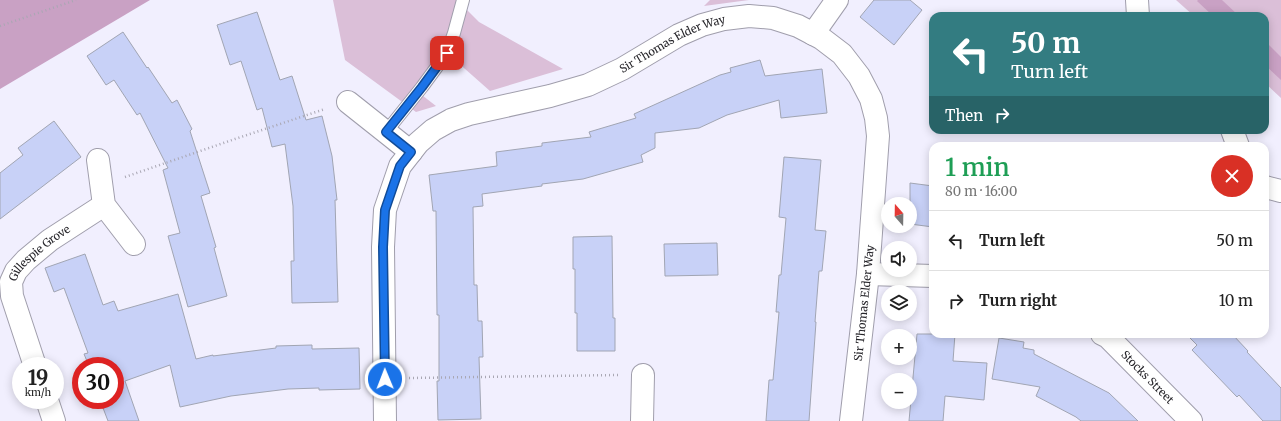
<!DOCTYPE html>
<html lang="en">
<head>
<meta charset="utf-8">
<style>
	body { margin:0; font-family:Merriweather,serif; background:#f2f2f2; color:#222; height:100vh; display:flex; flex-direction:column; font-size:15px; white-space:nowrap }
	* { box-sizing:border-box; margin:0 }
	p { font-size:13px; color:#767676 }
	.icon { flex:none; width:22px; height:22px; fill:none; stroke:currentColor; stroke-width:2; stroke-linecap:round; stroke-linejoin:round }
	.map { position:relative; flex:1; overflow:hidden }
	.sheet { position:absolute; left:929px; top:142px; width:340px; height:196px; display:flex; flex-direction:column; background:#fff; border-radius:12px; box-shadow:0 2px 10px #0003 }
	.sheet>* { flex:none }
	.hud { position:absolute; left:929px; top:12px; width:340px; height:122px; border-radius:12px; box-shadow:0 2px 10px #0003; background:#337c81; color:#fff; overflow:hidden }
	.needle { width:26px; rotate:340deg }
	.tools { position:absolute; left:881px; top:197px; display:grid; gap:8px }
	.tools a { display:grid; place-items:center; width:36px; height:36px; border-radius:50%; background:#fff; box-shadow:0 2px 10px #0003; font-size:20px }
	.speed { position:absolute; left:12px; top:357px; display:flex; gap:8px; font-size:20px; font-weight:700; text-align:center }
	.speed>* { display:grid; place-content:center; width:52px; height:52px; border-radius:50%; background:#fff; box-shadow:0 2px 10px #0003; line-height:1 }
	.speed small { font-size:10px; font-weight:400 }
	.speed .limit { border:6px solid #d22; background:#fff; color:#111 }
	.pin { position:absolute; display:grid; place-items:center; width:34px; height:34px; color:#fff; margin:-17px; border-radius:8px; box-shadow:0 2px 6px #0006 }
	.me { position:absolute; width:44px; margin:-22px; rotate:359deg; stroke-linejoin:round; filter:drop-shadow(0 0 3px #0008) }
	.turn { display:flex; align-items:center; gap:14px; height:84px; padding:0 16px; font-size:18px }
	.turn .icon { width:52px; height:52px; stroke-width:2.5 }
	.turn b { display:block; font-size:28px; line-height:34px }
	.then { display:flex; align-items:center; height:38px; padding:0 16px; background:#0003; gap:8px; font-size:15px }
	.round { display:grid; place-items:center; flex:none; width:42px; height:42px; border-radius:21px; background:#f2f2f2 }
	.summary { display:flex; align-items:center; justify-content:space-between; height:68px; padding:0 16px }
	h1 { font-size:24px; font-weight:600; line-height:30px; color:#1e9e55 }
	ul { padding:0; list-style:none }
	li { display:flex; align-items:center; gap:12px; height:60px; padding:0 16px; border-top:1px solid #e0e0e0 }
	li div { flex:1 }
	li b { display:block; font-size:15px }
	li em { font-style:normal }
	.map>svg:first-child { display:block }
	.green { fill:#dbbfd8 }
	.forest { fill:#c9a1c4 }
	.building { fill:#c8d1f7; stroke:#a1a5b3 }
	.lines { fill:none; stroke-linecap:round; stroke-linejoin:round }
	.service-casing { stroke:#a09eac; stroke-width:14 }
	.minor-casing { stroke:#a09eac; stroke-width:24 }
	.path { stroke:#a9a7b3; stroke-width:2.5; stroke-dasharray:1 3; stroke-linecap:butt }
	.service { stroke:#fff; stroke-width:12 }
	.minor { stroke:#fff; stroke-width:22 }
	.route-casing { stroke:#114b97; stroke-width:10 }
	.route { stroke:#1a73e8; stroke-width:7 }
	.labels { text-anchor:middle; stroke-width:3; stroke-linejoin:round; paint-order:stroke }
	.street-label { font-size:11px; fill:#26252a; stroke:#fff }
</style>
</head>
<body>
<div class="map">
<svg width="1281" height="421" viewBox="0 0 1281 421">
	<rect width="100%" height="100%" fill="#f1effe"/>
	<!-- green -->
	<g class="green">
		<path d="M 333,0 L 457,0 L 479,22 L 563,69 L 490,91 L 447,53 L 418,92 L 436,106 L 416,112 L 345,60 Z"/>
		<path d="M 710,0 L 749,0 L 704,6 Z"/>
		<path d="M 1176,0 L 1281,0 L 1281,98 L 1265,83 L 1265,16 L 1194,16 Z"/>
	</g>
	<!-- forest -->
	<g class="forest">
		<path d="M 0,0 L 150,0 L 0,89 Z"/>
		<path d="M 1198,0 L 1222,0 L 1239,16 L 1213,16 L 1197,1 Z"/>
		<path d="M 1265,41 L 1281,57 L 1281,80 L 1265,65 Z"/>
	</g>
	<!-- building -->
	<g class="building">
		<path d="M 874,0 L 910,0 L 922,10 L 894,45 L 860,17 Z"/>
		<path d="M 257,12 L 280,80 L 292,76 L 306,120 L 322,116 L 332,156 L 337,200 L 335,200 L 338,302 L 292,303 L 291,261 L 294,261 L 293,206 L 285,144 L 272,147 L 262,108 L 257,110 L 241,61 L 230,65 L 217,25 Z"/>
		<path d="M 123,32 L 147,68 L 148,67 L 172,103 L 177,100 L 192,129 L 190,131 L 210,193 L 201,196 L 216,247 L 214,248 L 227,296 L 188,307 L 168,236 L 180,233 L 163,170 L 168,168 L 140,113 L 137,115 L 114,80 L 106,85 L 87,56 Z"/>
		<path d="M 760,60 L 765,76 L 822,69 L 827,113 L 781,118 L 779,100 L 727,115 L 699,128 L 655,133 L 655,148 L 641,155 L 643,162 L 583,179 L 542,184 L 542,186 L 482,194 L 483,206 L 473,207 L 474,285 L 477,285 L 478,321 L 482,321 L 483,357 L 479,357 L 481,419 L 438,420 L 437,381 L 439,381 L 439,315 L 437,315 L 436,211 L 433,211 L 429,175 L 497,166 L 496,152 L 542,146 L 542,143 L 591,137 L 589,132 L 636,118 L 634,114 L 720,75 L 731,72 L 730,68 Z"/>
		<path d="M 54,121 L 81,157 L 0,219 L 0,173 L 23,155 L 18,148 Z"/>
		<path d="M 784,157 L 821,160 L 815,230 L 826,231 L 822,271 L 819,271 L 815,322 L 816,322 L 809,421 L 766,421 L 769,380 L 773,380 L 779,312 L 776,312 L 779,275 L 781,275 L 786,218 L 779,217 Z"/>
		<path d="M 910,183 L 933,186 L 933,227 L 910,224 Z"/>
		<path d="M 612,236 L 613,318 L 615,318 L 615,351 L 577,351 L 577,313 L 575,313 L 575,269 L 573,269 L 573,237 Z"/>
		<path d="M 717,243 L 718,275 L 665,276 L 664,244 Z"/>
		<path d="M 85,254 L 103,305 L 114,301 L 118,311 L 178,294 L 196,359 L 213,355 L 213,356 L 276,348 L 276,346 L 312,345 L 312,349 L 359,348 L 360,389 L 319,390 L 319,388 L 288,389 L 231,396 L 180,407 L 170,365 L 125,381 L 139,421 L 108,421 L 100,400 L 115,400 L 115,366 L 89,366 L 84,354 L 88,353 L 64,288 L 54,292 L 45,268 Z"/>
		<path d="M 917,334 L 955,334 L 953,361 L 987,363 L 984,400 L 945,396 L 943,421 L 909,421 Z"/>
		<path d="M 1186,334 L 1232,334 L 1248,351 L 1247,352 L 1281,388 L 1281,421 L 1263,421 L 1239,395 L 1237,397 L 1192,350 L 1197,345 Z"/>
		<path d="M 999,338 L 1024,342 L 1023,348 L 1034,350 L 1034,354 L 1109,393 L 1138,421 L 1081,421 L 1076,417 L 1036,396 L 1040,387 L 992,379 Z"/>
	</g>
	<g class="lines">
		<!-- service casing -->
		<g class="service-casing">
			<path id="service" d="M 386,132 L 422,87 L 447,53 L 454,33 L 463,0"/>
		</g>
		<!-- minor casing -->
		<g class="minor-casing">
			<g id="minor">
				<path d="M 1137,0 L 1138,16"/>
				<path d="M 813,34 L 837,0"/>
				<path d="M 348,102 L 411,152"/>
				<path d="M 1232,130 L 1238,146"/>
				<path d="M 98,160 L 104,205 L 134,244"/>
				<path d="M 1265,187 L 1281,191"/>
				<path d="M 868,274 L 933,276"/>
				<path id="s1" d="M 1102,334 L 1108,337 L 1191,421"/>
				<path id="s2" d="M 35,366 L 12,296 L 11,282 L 16,271 L 26,260 L 50,240 L 104,205"/>
				<path d="M 47,400 L 54,421"/>
				<path id="s3" d="M 385,421 L 383,247 L 385,210 L 400,166 L 418,143 L 433,130 L 451,120 L 469,114 L 550,96 L 588,85 L 622,69 L 679,35 L 702,25 L 724,19 L 749,16 L 773,18 L 798,26 L 821,38 L 842,54 L 859,76 L 871,99 L 876,118 L 878,136 L 868,274 L 851,421"/>
				<path d="M 642,421 L 643,375"/>
			</g>
		</g>
		<!-- path -->
		<g class="path">
			<path d="M 0,26 L 76,0"/>
			<path d="M 125,177 L 235,139 L 325,109"/>
			<path d="M 409,378 L 618,375"/>
		</g>
		<!-- service -->
		<use href="#service" class="service"/>
		<!-- minor -->
		<use href="#minor" class="minor"/>
	</g>
	<g class="lines">
		<!-- route casing -->
		<g class="route-casing">
			<path id="route" d="M 385,379 L 383,247 L 385,210 L 400,166 L 411,152 L 386,132 L 422,87 L 447,53"/>
		</g>
		<!-- route -->
		<use href="#route" class="route"/>
	</g>
	<g class="labels">
		<!-- street labels -->
		<g class="street-label">
			<text dy="4" stroke="none"><textPath href="#s3" startOffset="563">Sir Thomas Elder Way</textPath></text>
			<text dy="4" stroke="none"><textPath href="#s2" startOffset="129">Gillespie Grove</textPath></text>
			<text transform="translate(864 303) rotate(-84)" y="4">Sir Thomas Elder Way</text>
			<text dy="4" stroke="none"><textPath href="#s1" startOffset="63">Stocks Street</textPath></text>
		</g>
	</g>
</svg>
<div class="tools">
<a><svg class="needle" viewBox="-14 -14 28 28"><path d="M0-13l5 13h-10z" fill="#e53935"/><path d="M0 13l5-13h-10z" fill="#767676"/></svg></a>
<a><svg class="icon" aria-label="sound" viewBox="0 0 24 24"><path d="M4 9h4l5-4v14l-5-4H4zM17 9q2 3 0 6"/></svg></a>
<a><svg class="icon" aria-label="layers" viewBox="0 0 24 24"><path d="M12 4l9 5-9 5-9-5zM3 14l9 5 9-5"/></svg></a>
<a>+</a>
<a>−</a>
</div>
<div class="speed"><div>19<small>km/h</small></div><div class="limit">30</div></div>
<div class="pin" style="left:447px;top:53px;background:#d93025"><svg class="icon" aria-label="arrive" viewBox="0 0 24 24"><path d="M6 21V4h12l-3 4 3 4H6"/></svg></div>
<svg class="me" style="left:385px;top:379px" viewBox="-20 -20 40 40"><circle r="17" fill="#1a73e8" stroke="#fff" stroke-width="3"/><path d="M0-11L8 9 0 5-8 9z" fill="#fff"/></svg>
<div class="hud">
<div class="turn"><svg class="icon" aria-label="left" viewBox="0 0 24 24"><path d="M17 20v-9H6M10 6l-5 5 5 5"/></svg><div><b>50 m</b>Turn left</div></div>
<div class="then">Then<svg class="icon" aria-label="right" viewBox="0 0 24 24"><path d="M7 20v-9h11M14 6l5 5-5 5"/></svg></div>
</div>
<section class="sheet">
<div class="summary"><div><h1>1 min</h1><p>80 m · 16:00</p></div><a class="round" style="background:#d93025;color:#fff"><svg class="icon" aria-label="close" viewBox="0 0 24 24"><path d="M6 6l12 12M18 6L6 18"/></svg></a></div>
<ul>
<li><svg class="icon" aria-label="left" viewBox="0 0 24 24"><path d="M17 20v-9H6M10 6l-5 5 5 5"/></svg><div><b>Turn left</b></div><em>50 m</em></li>
<li><svg class="icon" aria-label="right" viewBox="0 0 24 24"><path d="M7 20v-9h11M14 6l5 5-5 5"/></svg><div><b>Turn right</b></div><em>10 m</em></li>
</ul>
</section>
</div>
</body>
</html>
